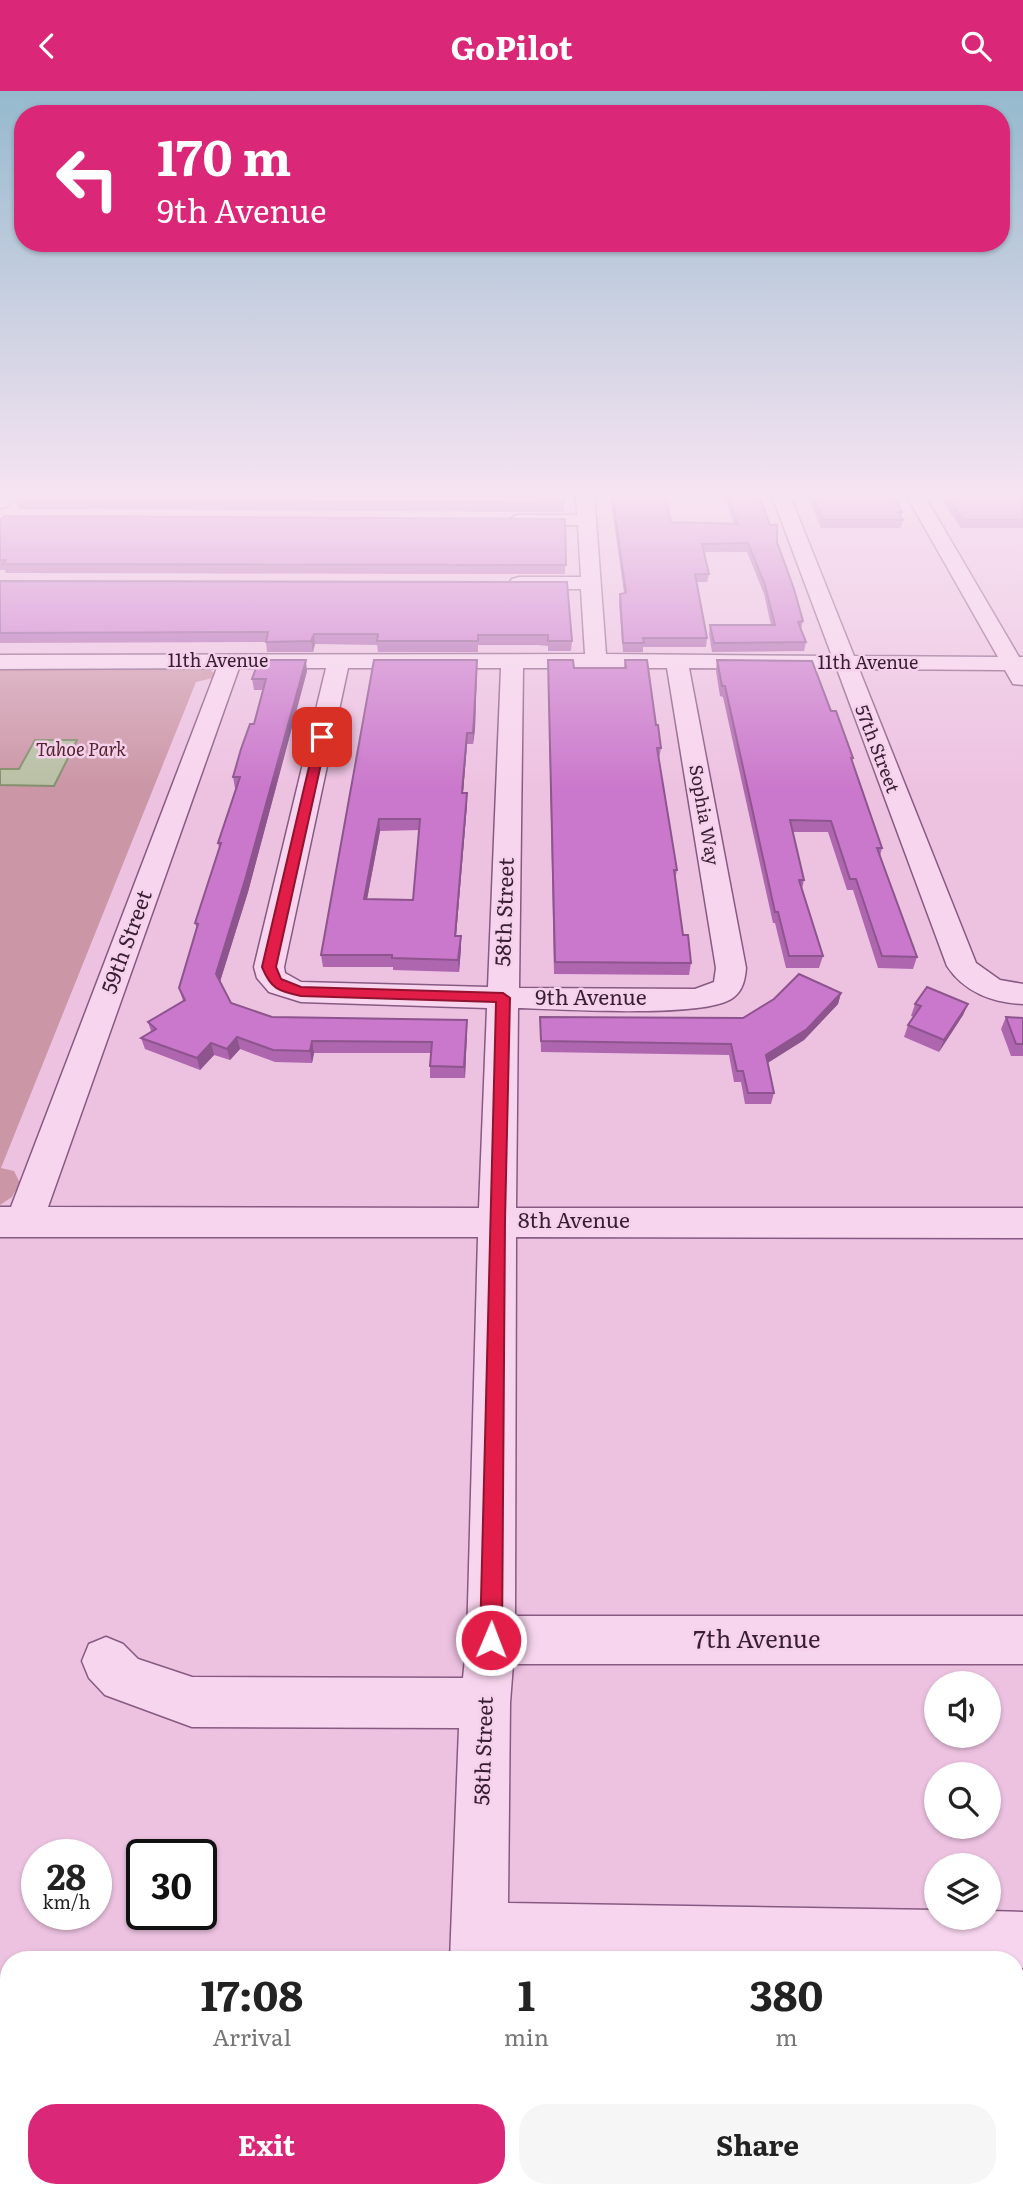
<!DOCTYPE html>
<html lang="en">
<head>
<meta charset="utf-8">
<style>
	body { margin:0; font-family:Literata,serif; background:#f6f6f6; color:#222; height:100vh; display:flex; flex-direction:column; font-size:26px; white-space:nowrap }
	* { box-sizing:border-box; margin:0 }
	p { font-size:23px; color:#767676 }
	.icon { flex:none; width:38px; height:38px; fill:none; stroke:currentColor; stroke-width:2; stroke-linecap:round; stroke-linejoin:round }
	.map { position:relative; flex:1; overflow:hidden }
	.side { position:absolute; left:0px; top:1860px; width:1024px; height:247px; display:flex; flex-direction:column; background:#fff; border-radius:28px 28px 0 0; box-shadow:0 2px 5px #0004 }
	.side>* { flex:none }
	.top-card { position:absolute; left:14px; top:14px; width:996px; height:147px; border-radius:28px; box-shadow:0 2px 5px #0004; background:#db2777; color:#fff; overflow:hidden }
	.controls { position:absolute; left:924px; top:1580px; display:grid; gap:14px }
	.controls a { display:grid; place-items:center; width:77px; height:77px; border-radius:50%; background:#fff; box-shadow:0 2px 5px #0004; font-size:35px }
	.speed { position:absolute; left:21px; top:1748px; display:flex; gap:14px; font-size:35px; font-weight:700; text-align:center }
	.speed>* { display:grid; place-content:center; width:91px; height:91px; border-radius:50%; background:#fff; box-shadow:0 2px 5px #0004; line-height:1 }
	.speed small { font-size:18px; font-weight:400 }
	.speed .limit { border:4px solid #111; border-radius:10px; background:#fff; color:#111 }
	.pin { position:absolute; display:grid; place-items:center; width:60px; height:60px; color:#fff; margin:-30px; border-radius:14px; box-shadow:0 4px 10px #0006 }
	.me { position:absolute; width:77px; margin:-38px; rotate:1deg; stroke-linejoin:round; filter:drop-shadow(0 0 5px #0008) }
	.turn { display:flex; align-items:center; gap:24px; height:147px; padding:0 28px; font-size:32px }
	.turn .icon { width:91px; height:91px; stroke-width:2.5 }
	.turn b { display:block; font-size:49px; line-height:60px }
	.eta { display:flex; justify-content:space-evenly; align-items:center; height:119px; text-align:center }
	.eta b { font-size:42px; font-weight:700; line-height:49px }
	.primary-button { display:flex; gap:14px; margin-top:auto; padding:14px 28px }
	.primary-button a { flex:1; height:80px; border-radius:28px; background:#db2777; color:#fff; font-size:28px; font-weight:700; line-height:80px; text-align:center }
	.primary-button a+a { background:#f6f6f6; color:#222 }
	header { display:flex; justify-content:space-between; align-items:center; height:91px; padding:0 28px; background:#db2777; color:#fff; font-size:32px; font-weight:700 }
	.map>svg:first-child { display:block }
	.green { fill:#cb96a6 }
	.water { fill:#b8c0a4; stroke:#828e6c; stroke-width:2 }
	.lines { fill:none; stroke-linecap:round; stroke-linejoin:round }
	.minor-casing { stroke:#875a82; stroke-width:3 }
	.minor { fill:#f8d5ee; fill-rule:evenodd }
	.wall { fill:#ae67af; fill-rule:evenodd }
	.shaded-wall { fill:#8d548e }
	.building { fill:#ca78cb; stroke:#8d548e; stroke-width:2; fill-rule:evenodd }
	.route { fill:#e11d48; stroke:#92132f; stroke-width:2 }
	.labels { text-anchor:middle; stroke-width:5; stroke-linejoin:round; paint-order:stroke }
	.far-street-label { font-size:18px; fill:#371e35; stroke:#f5d1eb }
	.far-park-label { font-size:18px; font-style:italic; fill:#53242c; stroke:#f5d1eb }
	.street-label { font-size:21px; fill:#371e35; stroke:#f5d1eb }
	.near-street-label { font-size:24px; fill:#371e35; stroke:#f5d1eb }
</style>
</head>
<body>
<header><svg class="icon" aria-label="back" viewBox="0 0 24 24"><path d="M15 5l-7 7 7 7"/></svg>GoPilot<svg class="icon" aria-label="search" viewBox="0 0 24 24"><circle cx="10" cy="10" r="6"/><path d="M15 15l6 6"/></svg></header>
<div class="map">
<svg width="1023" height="2106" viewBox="0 0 1023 2106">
	<rect width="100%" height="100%" fill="#edc2e1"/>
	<!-- green -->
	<path class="green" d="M 0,576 L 207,576 L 215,583 L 213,587 L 196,591 L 1,1077 L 14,1080 L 20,1092 L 12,1106 L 0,1114 Z"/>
	<!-- water -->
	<path class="water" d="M 35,649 L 77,649 L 54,695 L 0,694 L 0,678 L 19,678 Z"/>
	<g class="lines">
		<!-- minor casing -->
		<g class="minor-casing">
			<g id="minor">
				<path d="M 0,402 L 18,402 L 6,416 L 0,417 Z"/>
				<path d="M 576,402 L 594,402 L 606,563 L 832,565 L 771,402 L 789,402 L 854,565 L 998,566 L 905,402 L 923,402 L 1019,566 L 1023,566 L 1023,594 L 1013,593 L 1005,579 L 859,578 L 976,872 L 1000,889 L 1023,893 L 1023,913 C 993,912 964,901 947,875 L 837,578 L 689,577 L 746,877 C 745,888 743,899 734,906 C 709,928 558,918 518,917 L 516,1117 L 1023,1117 L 1023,1147 L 516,1146 L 515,1525 L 1023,1525 L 1023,1573 L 513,1573 L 510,1612 L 508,1812 L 936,1819 L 936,1827 L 989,1827 L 989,1820 L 1023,1821 L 1023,1877 L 1015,1877 L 1015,1869 L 450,1869 L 459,1637 L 192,1636 L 105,1604 L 89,1587 L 82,1570 L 89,1553 L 106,1546 L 123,1553 L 138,1568 L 192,1586 L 463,1587 L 467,1549 L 478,1146 L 0,1146 L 0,1116 L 11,1116 L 217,577 L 0,578 L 0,564 L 585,563 L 581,498 L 519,498 L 512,496 L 509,492 L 512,488 L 519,486 L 581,486 L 578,434 L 517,434 L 508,429 L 517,424 L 577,424 ZM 239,577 L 326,577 L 254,876 L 257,887 L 269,901 L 301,911 L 487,917 L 479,1117 L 48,1116 ZM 348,577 L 501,577 L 488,896 L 301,891 L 285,882 L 284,876 ZM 523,577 L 667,577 L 716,877 L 714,891 L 695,898 L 519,897 Z"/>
				<rect x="443" y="2098" width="64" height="8"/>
			</g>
		</g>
		<!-- minor -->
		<use href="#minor" class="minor"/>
	</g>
	<!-- wall -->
	<g class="wall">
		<path d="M 610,402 L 664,402 L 671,431 L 734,433 L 723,402 L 758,402 L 777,451 L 803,530 L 801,538 L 806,551 L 804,560 L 712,561 L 709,543 L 710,534 L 771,534 L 764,503 L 747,461 L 703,461 L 709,483 L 707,491 L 697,491 L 707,547 L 706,556 L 643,556 L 643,561 L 623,561 L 619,512 L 620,503 L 624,502 Z"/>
		<path d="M 807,402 L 894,402 L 902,421 L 901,425 L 903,429 L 901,437 L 821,437 Z"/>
		<path d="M 937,402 L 1023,402 L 1023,437 L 961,437 Z"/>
		<path d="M 16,410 L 564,413 L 564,421 L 19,418 Z"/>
		<path d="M 565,428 L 565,483 L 6,482 L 5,479 L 0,479 L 0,429 Z"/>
		<path d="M 0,490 L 567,491 L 572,550 L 571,560 L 548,560 L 548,555 L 538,554 L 478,554 L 478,561 L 378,561 L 377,554 L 315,553 L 313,561 L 267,561 L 266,551 L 0,552 Z"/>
		<path d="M 374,569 L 477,580 L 475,638 L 473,653 L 467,653 L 463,702 L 467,713 L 456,845 L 461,857 L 459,881 L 393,879 L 393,876 L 323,876 L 321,864 ZM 420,739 L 413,809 L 367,808 L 380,740 Z"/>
		<path d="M 625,569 L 656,634 L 661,657 L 659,668 L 677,779 L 675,789 L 683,844 L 691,872 L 689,884 L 554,883 L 548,580 L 574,577 L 624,577 Z"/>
		<path d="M 717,569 L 831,620 L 853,667 L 852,671 L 882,757 L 880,765 L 917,866 L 913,878 L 878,877 L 853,799 L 847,799 L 828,741 L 792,741 L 804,789 L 802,798 L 823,865 L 819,877 L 786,877 L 775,832 L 773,832 L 723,606 L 720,605 L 716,580 Z"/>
		<path d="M 307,580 L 248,801 L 220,890 L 231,912 L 272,926 L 467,929 L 467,940 L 465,987 L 430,987 L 430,975 L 431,962 L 314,962 L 312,972 L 275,971 L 240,958 L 230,969 L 214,964 L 200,979 L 145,958 L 141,947 L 151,940 L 148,931 L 183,910 L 179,897 L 197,838 L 195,832 L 219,757 L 218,752 L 236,697 L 235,697 L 233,686 L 254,633 L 263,599 L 254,599 L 252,588 Z"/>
		<path d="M 841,902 L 838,913 L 804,949 L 767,972 L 774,1002 L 771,1013 L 745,1013 L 741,991 L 734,991 L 729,964 L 541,961 L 540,926 L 743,927 Z"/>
		<path d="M 915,913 L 968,913 L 963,924 L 939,961 L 904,946 L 908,934 L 914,926 L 911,925 Z"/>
		<path d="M 1006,926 L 1023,927 L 1023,965 L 1011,965 L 1001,938 Z"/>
		<path d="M 831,2098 L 1015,2098 L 1023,2106 L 833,2106 Z"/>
	</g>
	<!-- shaded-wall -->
	<g class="shaded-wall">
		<path d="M 314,543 L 315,553 L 313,561 L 311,550 Z"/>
		<path d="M 306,569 L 307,580 L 248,801 L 219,894 L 216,883 Z"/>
		<path d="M 477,569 L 475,638 L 473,653 L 473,642 Z"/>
		<path d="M 467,642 L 467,653 L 462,713 L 462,702 Z"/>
		<path d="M 467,702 L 467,713 L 455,857 L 455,845 Z"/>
		<path d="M 379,728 L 380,740 L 365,819 L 364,808 Z"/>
		<path d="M 461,845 L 461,857 L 459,881 L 458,869 Z"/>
		<path d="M 841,902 L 838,913 L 804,949 L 763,975 L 766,964 Z"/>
		<path d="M 968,913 L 963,924 L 939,961 L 944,949 Z"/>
		<path d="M 467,929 L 467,940 L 465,987 L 464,976 Z"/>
		<path d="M 237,946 L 240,958 L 230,969 L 227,958 Z"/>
		<path d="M 312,950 L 314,962 L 312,972 L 310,960 Z"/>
		<path d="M 211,952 L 214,964 L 200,979 L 197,967 Z"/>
	</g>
	<!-- building -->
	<g class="building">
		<path d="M 22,402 L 564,402 L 564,413 L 16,410 Z"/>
		<path d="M 612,402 L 664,402 L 671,431 L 738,433 L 727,402 L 758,402 L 770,434 L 777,434 L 777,451 L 794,498 L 803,530 L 798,531 L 806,551 L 714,552 L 710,534 L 775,534 L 765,494 L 748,452 L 702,453 L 709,483 L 695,483 L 707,547 L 643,547 L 644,552 L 623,552 L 620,503 L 626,502 Z"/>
		<path d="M 812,402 L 894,402 L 902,421 L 898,421 L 903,429 L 823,429 Z"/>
		<path d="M 945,402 L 1023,402 L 1023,429 L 963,429 Z"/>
		<path d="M 5,425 L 565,428 L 566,474 L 3,473 L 6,469 L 0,469 L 0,429 Z"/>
		<path d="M 0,490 L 567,491 L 572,550 L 548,550 L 548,544 L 478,544 L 478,550 L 377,550 L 378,543 L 314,543 L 311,550 L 266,551 L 268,541 L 0,542 Z"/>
		<path d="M 259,569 L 306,569 L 245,789 L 216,883 L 231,912 L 272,926 L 467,929 L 464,976 L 430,975 L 432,951 L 312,950 L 310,960 L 273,959 L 237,946 L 227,958 L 211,952 L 197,967 L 141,947 L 156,938 L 148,931 L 185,909 L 179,897 L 198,833 L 195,832 L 221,752 L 218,752 L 240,686 L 233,686 L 241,658 L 250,633 L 254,633 L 266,588 L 252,588 Z"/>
		<path d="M 374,569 L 477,569 L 474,627 L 473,642 L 467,642 L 462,702 L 467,702 L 455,845 L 461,845 L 458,869 L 392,867 L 392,864 L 321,864 ZM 379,728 L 420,728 L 413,809 L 364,808 Z"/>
		<path d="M 548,569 L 573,569 L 574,577 L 626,577 L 625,569 L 647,569 L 656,634 L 658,634 L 661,657 L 657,657 L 677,779 L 674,779 L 683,844 L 688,844 L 691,872 L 555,871 Z"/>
		<path d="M 717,569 L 812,570 L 831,620 L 836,620 L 853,667 L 851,667 L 882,757 L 877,757 L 917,866 L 882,865 L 856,788 L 850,788 L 831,730 L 790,729 L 804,789 L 799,789 L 823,865 L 789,865 L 778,821 L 775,821 L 725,595 L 722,595 Z"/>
		<path d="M 799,883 L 841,902 L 807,938 L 766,964 L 774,1002 L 748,1002 L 743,980 L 737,980 L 731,953 L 541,950 L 540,926 L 743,927 L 774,908 Z"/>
		<path d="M 927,896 L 968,913 L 944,949 L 908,934 L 921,915 L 915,913 Z"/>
		<path d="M 1006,926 L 1023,927 L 1023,953 L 1016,953 Z"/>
		<path d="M 1015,2005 L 1023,2005 L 1023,2106 L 845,2106 L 844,2098 L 1015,2098 Z"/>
	</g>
	<!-- sky -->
	<linearGradient id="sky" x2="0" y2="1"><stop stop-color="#95b9cd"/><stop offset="0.58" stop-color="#f7e4f2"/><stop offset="1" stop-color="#f7e4f2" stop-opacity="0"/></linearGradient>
	<rect width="1023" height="697" fill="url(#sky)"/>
	<!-- route -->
	<path class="route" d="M 322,643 L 327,646 L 276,876 L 281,888 L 301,896 L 503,902 L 510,907 L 505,1130 L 502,1549 L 499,1557 L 491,1560 L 483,1557 L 480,1549 L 496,911 L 301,905 C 278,900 271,898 262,876 L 316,646 Z"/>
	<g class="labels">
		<!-- far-street labels -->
		<g class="far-street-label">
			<text x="218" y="576">11th Avenue</text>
			<text x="868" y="578">11th Avenue</text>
			<text transform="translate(877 658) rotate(69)" y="6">57th Street</text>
			<text transform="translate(704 724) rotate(80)" y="6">Sophia Way</text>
		</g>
		<!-- far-park labels -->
		<g class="far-park-label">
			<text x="81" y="665">Tahoe Park</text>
		</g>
		<!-- street labels -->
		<g class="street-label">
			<text transform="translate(505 821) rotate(-88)" y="7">58th Street</text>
			<text transform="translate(127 851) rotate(-70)" y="7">59th Street</text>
			<text x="591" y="914">9th Avenue</text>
			<text x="574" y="1137">8th Avenue</text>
			<text transform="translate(484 1660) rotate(-88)" y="7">58th Street</text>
		</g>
		<!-- near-street labels -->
		<g class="near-street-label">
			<text x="757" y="1557">7th Avenue</text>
		</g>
	</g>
</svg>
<div class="controls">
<a><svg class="icon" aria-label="sound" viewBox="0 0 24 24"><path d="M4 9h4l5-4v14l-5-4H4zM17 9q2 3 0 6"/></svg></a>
<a><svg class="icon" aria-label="search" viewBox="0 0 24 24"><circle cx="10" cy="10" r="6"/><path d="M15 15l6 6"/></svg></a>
<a><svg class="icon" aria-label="layers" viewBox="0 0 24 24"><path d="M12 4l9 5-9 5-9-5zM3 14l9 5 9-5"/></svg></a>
</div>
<div class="speed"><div>28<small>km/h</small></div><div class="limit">30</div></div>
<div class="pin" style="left:322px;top:646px;background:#d93025"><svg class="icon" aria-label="arrive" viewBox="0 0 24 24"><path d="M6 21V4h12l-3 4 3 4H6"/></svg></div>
<svg class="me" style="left:491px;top:1549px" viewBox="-20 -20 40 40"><circle r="17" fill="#e11d48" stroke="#fff" stroke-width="3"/><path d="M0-11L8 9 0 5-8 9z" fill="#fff"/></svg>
<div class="top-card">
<div class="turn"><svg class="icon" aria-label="left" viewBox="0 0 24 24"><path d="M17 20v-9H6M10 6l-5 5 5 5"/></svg><div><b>170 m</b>9th Avenue</div></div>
</div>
<section class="side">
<div class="eta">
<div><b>17:08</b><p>Arrival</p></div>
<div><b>1</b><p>min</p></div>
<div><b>380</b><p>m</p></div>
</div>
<div class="primary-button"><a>Exit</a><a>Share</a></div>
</section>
</div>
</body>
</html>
